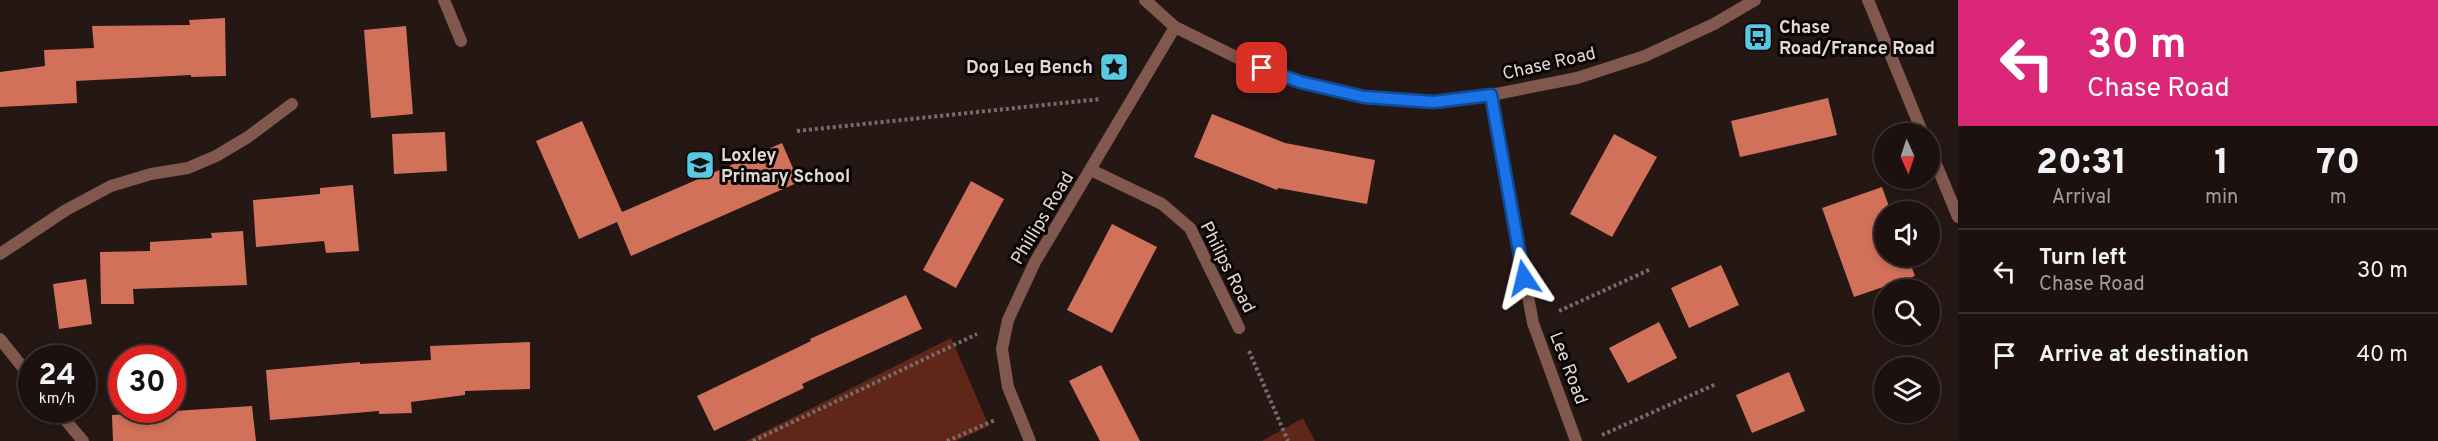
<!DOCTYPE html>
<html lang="en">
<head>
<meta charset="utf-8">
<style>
	body { margin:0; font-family:Overpass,sans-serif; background:#251a18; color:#f1f3f6; height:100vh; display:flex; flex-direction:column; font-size:22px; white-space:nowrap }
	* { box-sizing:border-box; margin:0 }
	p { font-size:20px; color:#a09d9e }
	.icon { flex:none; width:33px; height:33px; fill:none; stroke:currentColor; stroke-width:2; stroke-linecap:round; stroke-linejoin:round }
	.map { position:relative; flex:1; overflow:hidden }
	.details { display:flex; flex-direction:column; background:#1c110f; width:480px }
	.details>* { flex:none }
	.top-card { background:#db2777; color:#fff; overflow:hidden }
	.needle { width:39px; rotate:177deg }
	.fabs { position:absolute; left:1874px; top:123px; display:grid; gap:12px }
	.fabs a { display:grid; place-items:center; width:66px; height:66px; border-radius:50%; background:#1c110f; box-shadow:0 3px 9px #0003,0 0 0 2px #3a312f; font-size:30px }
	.speed { position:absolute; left:18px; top:345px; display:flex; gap:12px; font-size:30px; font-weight:700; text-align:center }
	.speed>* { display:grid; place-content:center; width:78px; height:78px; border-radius:50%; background:#1c110f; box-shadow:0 3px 9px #0003,0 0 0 2px #3a312f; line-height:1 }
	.speed small { font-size:15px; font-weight:400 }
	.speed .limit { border:9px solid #d22; background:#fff; color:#111 }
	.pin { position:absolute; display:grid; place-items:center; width:51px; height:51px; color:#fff; margin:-26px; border-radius:12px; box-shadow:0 3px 9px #0006 }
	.me { position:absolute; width:66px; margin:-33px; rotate:350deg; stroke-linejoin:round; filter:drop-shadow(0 0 4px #0008) }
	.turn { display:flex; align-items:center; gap:21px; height:126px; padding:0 30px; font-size:27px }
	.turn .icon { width:78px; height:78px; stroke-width:2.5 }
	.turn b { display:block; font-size:42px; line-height:51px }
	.eta { display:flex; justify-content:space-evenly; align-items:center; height:102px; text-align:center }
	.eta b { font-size:36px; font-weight:800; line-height:42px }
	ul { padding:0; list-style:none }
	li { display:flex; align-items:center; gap:18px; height:84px; padding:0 30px; border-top:2px solid #3a312f }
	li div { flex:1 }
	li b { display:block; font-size:22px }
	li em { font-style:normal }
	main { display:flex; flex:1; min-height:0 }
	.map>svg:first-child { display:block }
	.green { fill:#602718 }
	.building { fill:#d27159 }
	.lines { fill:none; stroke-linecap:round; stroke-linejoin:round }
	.path { stroke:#786c6a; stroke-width:4; stroke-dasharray:3 3; stroke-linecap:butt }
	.lane { stroke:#81584d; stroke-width:12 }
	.street { stroke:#81584d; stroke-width:12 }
	.route-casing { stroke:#114b97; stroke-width:15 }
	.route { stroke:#1a73e8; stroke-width:10 }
	.labels { text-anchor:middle; stroke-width:6; stroke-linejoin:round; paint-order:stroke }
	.poi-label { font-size:18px; font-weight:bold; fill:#e2d8d6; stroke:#0a0504; text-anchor:start }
	.street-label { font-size:18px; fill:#e2d8d6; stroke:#0a0504 }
</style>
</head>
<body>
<main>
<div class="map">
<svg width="1958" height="441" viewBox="0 0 1958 441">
	<rect width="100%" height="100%" fill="#251714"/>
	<!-- green -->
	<g class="green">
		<path d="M 951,338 L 989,426 L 956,441 L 746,441 Z"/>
		<path d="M 1303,418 L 1315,441 L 1262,441 Z"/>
	</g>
	<!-- building -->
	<g class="building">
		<path d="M 225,18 L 226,76 L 191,77 L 191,75 L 76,81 L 77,103 L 0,107 L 0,72 L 45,66 L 44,50 L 94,48 L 92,26 L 190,25 L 189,20 Z"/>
		<path d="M 406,26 L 413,114 L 371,118 L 364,30 Z"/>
		<path d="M 1828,98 L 1837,135 L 1740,157 L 1731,121 Z"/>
		<path d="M 1212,114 L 1285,143 L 1375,160 L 1367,204 L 1278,188 L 1277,190 L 1194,157 Z"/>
		<path d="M 582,121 L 622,212 L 782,143 L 799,182 L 631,256 L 617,222 L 579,239 L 536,141 Z"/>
		<path d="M 445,132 L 447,171 L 394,174 L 392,134 Z"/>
		<path d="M 1614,134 L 1657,157 L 1612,237 L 1570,214 Z"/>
		<path d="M 971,181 L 1004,199 L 956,288 L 923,270 Z"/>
		<path d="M 353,185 L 359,251 L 326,253 L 324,241 L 256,247 L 253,200 L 320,194 L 320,188 Z"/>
		<path d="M 1882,187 L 1891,212 L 1884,212 L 1884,256 L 1908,256 L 1915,276 L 1854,297 L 1822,208 Z"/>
		<path d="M 1112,224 L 1157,247 L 1112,333 L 1067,310 Z"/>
		<path d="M 243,231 L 247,285 L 133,289 L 134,304 L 101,304 L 100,252 L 150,251 L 150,242 L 212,238 L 211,233 Z"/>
		<path d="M 1721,265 L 1739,305 L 1689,328 L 1671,288 Z"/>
		<path d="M 86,279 L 92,324 L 59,329 L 53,284 Z"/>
		<path d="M 906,295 L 922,329 L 802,384 L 804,388 L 714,431 L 697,396 L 811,341 L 810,339 Z"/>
		<path d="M 1659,322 L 1677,358 L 1628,383 L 1609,348 Z"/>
		<path d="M 530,342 L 530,389 L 465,391 L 465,395 L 411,402 L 412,413 L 379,414 L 379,411 L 270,420 L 266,370 L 360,362 L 360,364 L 431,360 L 430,346 Z"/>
		<path d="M 1101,365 L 1140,441 L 1100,441 L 1069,381 Z"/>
		<path d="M 1789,372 L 1805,411 L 1752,433 L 1736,395 Z"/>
		<path d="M 252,406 L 256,441 L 113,441 L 112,415 Z"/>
	</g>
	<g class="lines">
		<!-- path -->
		<g class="path">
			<path d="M 797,131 L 1101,99"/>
			<path d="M 1559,311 L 1651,269"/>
			<path d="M 1249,351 L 1288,441"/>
			<path d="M 1602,435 L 1716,384"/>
			<path d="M 753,441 L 977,334"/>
			<path d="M 947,441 L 995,420"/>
		</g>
		<!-- lane -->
		<path class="lane" d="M 444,0 L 461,41"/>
		<!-- street -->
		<g class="street">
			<path d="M 1145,0 L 1175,27 L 1244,61 L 1300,82 L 1364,97 L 1434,103 L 1491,95 L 1577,78 L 1645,56 L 1714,24 L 1755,0"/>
			<path d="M 1868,0 L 1923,134"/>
			<path d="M 1491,95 L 1533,323 L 1576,441"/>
			<path d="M 1929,147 L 1958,217"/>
			<path d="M 1091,170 L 1162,204 L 1190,228 L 1239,328"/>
			<path d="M 0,254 L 66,210 L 111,186 L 151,174 L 188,168 L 216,156 L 248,137 L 292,104"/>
			<path d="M 0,339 L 32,379"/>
			<path d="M 57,410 L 83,441"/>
			<path d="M 1030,441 L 1008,387 L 1002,349 L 1008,320 L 1035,262 L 1175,27"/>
		</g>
	</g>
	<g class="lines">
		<!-- route casing -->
		<g class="route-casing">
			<path id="route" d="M 1262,68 L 1300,82 L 1364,97 L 1434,102 L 1491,95 L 1524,278"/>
		</g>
		<!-- route -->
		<use href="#route" class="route"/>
	</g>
	<!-- icons -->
	<defs>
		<g id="bus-square" transform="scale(1.5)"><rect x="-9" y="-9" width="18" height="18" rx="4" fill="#57c9e3" stroke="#0a0504"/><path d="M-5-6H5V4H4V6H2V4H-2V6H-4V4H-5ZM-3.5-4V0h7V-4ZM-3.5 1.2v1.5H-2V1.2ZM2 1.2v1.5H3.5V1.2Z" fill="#111"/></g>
		<g id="sight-square" transform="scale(1.5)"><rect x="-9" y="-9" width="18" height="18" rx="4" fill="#57c9e3" stroke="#0a0504"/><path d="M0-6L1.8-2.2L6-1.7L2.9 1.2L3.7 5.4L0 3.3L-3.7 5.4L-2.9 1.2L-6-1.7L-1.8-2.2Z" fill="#111"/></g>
		<g id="school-square" transform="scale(1.5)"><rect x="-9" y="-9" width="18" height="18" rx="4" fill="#57c9e3" stroke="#0a0504"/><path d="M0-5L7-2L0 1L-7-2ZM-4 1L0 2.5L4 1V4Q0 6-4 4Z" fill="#111"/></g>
	</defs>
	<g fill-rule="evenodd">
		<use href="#bus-square" x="1758" y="37"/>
		<use href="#sight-square" x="1114" y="67"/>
		<use href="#school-square" x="700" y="165"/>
	</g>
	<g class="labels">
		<!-- poi labels -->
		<g class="poi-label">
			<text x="1779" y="33">Chase<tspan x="1779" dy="21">Road/France Road</tspan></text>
			<text x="1093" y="73" text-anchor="end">Dog Leg Bench</text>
			<text x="721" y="161">Loxley<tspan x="721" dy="21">Primary School</tspan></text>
		</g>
		<!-- street labels -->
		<g class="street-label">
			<text transform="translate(1549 63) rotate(-13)" y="6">Chase Road</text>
			<text transform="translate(1042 218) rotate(-59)" y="6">Phillips Road</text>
			<text transform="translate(1228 267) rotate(63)" y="6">Philips Road</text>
			<text transform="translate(1569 368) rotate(69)" y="6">Lee Road</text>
		</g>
	</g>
</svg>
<div class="fabs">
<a><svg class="needle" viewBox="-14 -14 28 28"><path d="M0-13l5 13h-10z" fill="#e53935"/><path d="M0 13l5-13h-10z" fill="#a09d9e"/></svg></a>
<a><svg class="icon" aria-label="sound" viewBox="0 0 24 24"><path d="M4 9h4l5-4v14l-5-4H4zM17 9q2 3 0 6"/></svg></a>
<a><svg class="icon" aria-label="search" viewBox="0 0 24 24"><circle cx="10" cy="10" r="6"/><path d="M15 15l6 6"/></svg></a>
<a><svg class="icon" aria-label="layers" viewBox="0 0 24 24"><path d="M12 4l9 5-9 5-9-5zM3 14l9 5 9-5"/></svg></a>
</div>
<div class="speed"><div>24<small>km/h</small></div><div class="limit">30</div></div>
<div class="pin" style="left:1262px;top:68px;background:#d93025"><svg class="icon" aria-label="arrive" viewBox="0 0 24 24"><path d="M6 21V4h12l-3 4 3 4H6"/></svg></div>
<svg class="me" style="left:1524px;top:278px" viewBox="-20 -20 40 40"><path d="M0-17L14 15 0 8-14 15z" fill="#1a73e8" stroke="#fff" stroke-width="4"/></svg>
</div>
<section class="details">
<div class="top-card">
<div class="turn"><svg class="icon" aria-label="left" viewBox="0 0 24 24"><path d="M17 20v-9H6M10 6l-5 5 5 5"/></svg><div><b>30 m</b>Chase Road</div></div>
</div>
<div class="eta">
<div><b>20:31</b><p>Arrival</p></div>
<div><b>1</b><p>min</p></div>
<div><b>70</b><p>m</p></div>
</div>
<ul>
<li><svg class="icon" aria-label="left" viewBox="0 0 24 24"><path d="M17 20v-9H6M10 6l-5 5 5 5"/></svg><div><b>Turn left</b><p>Chase Road</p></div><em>30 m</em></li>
<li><svg class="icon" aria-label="arrive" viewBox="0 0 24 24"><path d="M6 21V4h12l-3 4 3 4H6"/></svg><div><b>Arrive at destination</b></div><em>40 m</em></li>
</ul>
</section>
</main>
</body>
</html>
